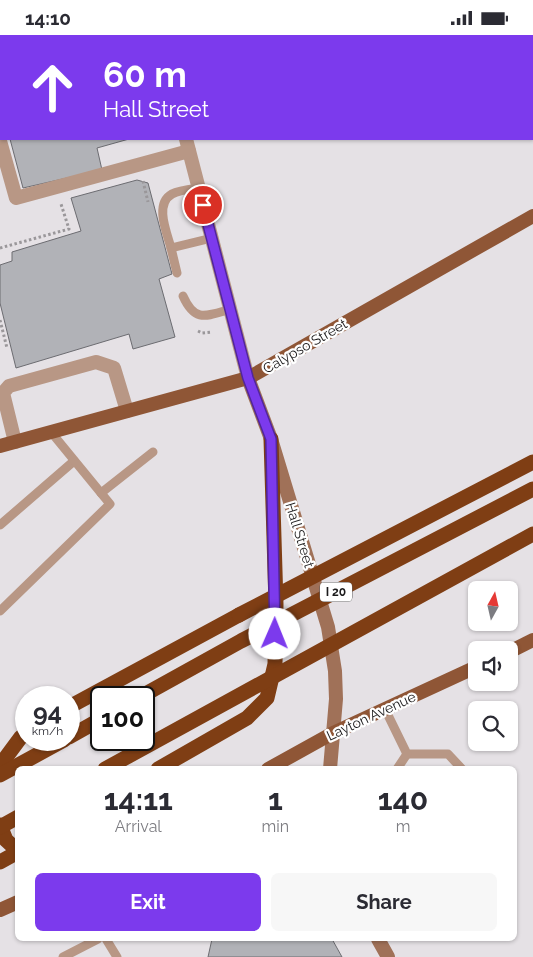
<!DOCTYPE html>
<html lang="en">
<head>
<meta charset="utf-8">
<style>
	body { margin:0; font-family:Raleway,sans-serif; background:#f7f7f7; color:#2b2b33; height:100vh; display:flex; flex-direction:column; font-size:19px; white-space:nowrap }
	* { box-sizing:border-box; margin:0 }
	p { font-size:16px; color:#7c7c81 }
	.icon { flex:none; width:28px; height:28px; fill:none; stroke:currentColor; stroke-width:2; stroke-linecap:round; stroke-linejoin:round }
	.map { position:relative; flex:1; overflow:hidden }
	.side { position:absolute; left:15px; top:731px; width:502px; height:175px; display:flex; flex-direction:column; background:#fff; border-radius:8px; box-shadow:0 1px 4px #0004 }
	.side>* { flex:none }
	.hud { position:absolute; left:0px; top:0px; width:534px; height:105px; box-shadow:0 1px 4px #0004; background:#7c3aed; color:#fff; overflow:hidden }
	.needle { width:32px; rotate:8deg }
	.tools { position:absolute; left:468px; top:546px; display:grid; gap:10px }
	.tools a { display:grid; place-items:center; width:50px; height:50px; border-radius:8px; background:#fff; box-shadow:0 1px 4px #0004; font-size:25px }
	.speed { position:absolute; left:15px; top:651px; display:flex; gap:10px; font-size:25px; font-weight:700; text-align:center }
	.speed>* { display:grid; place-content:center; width:65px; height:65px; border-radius:50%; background:#fff; box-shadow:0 1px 4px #0004; line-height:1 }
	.speed small { font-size:12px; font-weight:400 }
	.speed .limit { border:2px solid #111; border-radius:8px; background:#fff; color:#111 }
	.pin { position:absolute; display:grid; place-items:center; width:42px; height:42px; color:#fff; margin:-21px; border:2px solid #fff; border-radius:50%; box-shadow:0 1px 5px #0007 }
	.me { position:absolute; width:55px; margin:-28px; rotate:1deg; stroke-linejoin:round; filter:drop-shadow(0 0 4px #0008) }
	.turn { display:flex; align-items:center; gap:18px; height:105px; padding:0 20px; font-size:22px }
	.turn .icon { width:65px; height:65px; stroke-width:2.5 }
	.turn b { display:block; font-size:35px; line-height:42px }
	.eta { display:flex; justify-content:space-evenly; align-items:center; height:85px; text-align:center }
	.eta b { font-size:30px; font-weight:700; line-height:35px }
	.action { display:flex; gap:10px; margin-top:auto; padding:10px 20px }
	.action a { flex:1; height:58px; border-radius:8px; background:#7c3aed; color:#fff; font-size:20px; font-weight:700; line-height:58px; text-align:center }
	.action a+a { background:#f7f7f7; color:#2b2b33 }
	.status { display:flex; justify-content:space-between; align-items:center; height:35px; padding:0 25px; background:#fff; direction:ltr }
	.status svg { height:14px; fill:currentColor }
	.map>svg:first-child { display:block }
	.building { fill:#b1b2b7; stroke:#6c6c71 }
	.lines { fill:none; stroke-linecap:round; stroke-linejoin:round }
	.path { stroke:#9a979a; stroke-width:3; stroke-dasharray:2.5 2.5; stroke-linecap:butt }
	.service { stroke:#b89785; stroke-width:9 }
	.minor { stroke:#b89785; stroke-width:14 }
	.secondary { stroke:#a07158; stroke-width:14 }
	.primary { stroke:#8f5636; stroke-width:14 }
	.motorway { stroke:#7f3e14; stroke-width:15 }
	.motorway-bridge { stroke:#7f3e14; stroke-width:15 }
	.route-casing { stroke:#51269a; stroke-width:12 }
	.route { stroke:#7c3aed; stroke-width:9 }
	.labels { text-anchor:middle; stroke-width:4.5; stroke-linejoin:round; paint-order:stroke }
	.shield { fill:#fff; stroke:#605f60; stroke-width:1 }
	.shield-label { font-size:12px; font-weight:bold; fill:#1c1b1c }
	.street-label { font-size:14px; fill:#1c1b1c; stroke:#fff }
</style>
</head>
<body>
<div class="status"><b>14:10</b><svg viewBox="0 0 49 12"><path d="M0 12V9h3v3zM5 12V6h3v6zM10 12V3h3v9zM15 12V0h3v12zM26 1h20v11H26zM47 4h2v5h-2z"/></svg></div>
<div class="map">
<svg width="533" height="922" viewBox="0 0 533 922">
	<rect width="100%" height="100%" fill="#e5e1e5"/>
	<!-- building -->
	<g class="building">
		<path d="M 373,0 L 416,0 L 414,1 Z"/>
		<path d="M 10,104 L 129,104 L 97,113 L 102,135 L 23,153 Z"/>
		<path d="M 137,145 L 148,148 L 172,239 L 159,244 L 175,302 L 133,314 L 129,299 L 16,333 L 0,268 L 0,230 L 12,226 L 12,217 L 81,196 L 71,163 Z"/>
		<path d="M 212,904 L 332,904 L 342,922 L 208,922 Z"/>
	</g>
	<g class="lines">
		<!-- path -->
		<g class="path">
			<path d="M 16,0 L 17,1"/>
			<path d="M 143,146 L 148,167"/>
			<path d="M 0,213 L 69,194 L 61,169"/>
			<path d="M 0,285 L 7,313"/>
			<path d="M 198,296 L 202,298 L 212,297"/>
		</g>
		<!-- service -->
		<g class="service">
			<path d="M 171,213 C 167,198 154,169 172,159 C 179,155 191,154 199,153"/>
			<path d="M 177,238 L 171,213 L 212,203"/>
			<path d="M 183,261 C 195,288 206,281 231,274"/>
			<path d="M 101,458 L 153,417"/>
			<path d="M 0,490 L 74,426"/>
			<path d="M 0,576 L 110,469 L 51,397"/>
			<path d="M 385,674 L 407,719 L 448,719 L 462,734"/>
			<path d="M 397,734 L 407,719"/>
			<path d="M 106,904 L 117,922"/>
			<path d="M 63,922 L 98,904"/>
		</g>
		<!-- minor -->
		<g class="minor">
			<path d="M 162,1 L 164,0"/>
			<path d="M 0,46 L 1,45"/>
			<path d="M 186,104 L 248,343"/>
			<path d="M 0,106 L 16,163 L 189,116"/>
			<path d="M 15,407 L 3,358 L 9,351 L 96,327 L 114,333 L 127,376"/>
		</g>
		<!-- secondary -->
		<g class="secondary">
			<path d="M 248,343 L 271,404 L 328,592 L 335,636 L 336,664 L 330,734"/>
			<path d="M 378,904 L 388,922"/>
		</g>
		<!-- primary -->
		<g class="primary">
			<path d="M 0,411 L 248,343 L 533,181"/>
			<path d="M 509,617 L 533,605"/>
			<path d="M 268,734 L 333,698 L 476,632"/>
			<path d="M 0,875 L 18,867"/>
		</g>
		<!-- motorway -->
		<g class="motorway">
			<path d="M 69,672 L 239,580"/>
			<path d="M 69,702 L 101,684"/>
			<path d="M 0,732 L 1,729 L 21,702 L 26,698"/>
			<path d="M 158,734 L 247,683 L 267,663 L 275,629 L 276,569 L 271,404"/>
			<path d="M 0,740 L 64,705"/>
			<path d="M 0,790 L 6,805 L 18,816"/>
			<path d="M 0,827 L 18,817"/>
		</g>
		<!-- motorway-bridge -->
		<g class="motorway-bridge">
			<path d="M 239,580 L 533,427"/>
			<path d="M 140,662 L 241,606 L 533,454"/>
			<path d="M 105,734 L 533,499"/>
			<path d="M 0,792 L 18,782"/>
		</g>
	</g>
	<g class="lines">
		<!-- route casing -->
		<g class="route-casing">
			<path id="route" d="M 203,170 L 248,343 L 271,404 L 275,599"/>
		</g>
		<!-- route -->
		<use href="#route" class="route"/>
	</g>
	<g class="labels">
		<!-- shield labels -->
		<rect class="shield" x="320" y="547.5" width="32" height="19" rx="4"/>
		<g class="shield-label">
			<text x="336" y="561">I 20</text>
		</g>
		<!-- street labels -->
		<g class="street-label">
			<text transform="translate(305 311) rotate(-30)" y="5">Calypso Street</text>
			<text transform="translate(300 500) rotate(73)" y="5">Hall Street</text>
			<text transform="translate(371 681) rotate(-25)" y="5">Layton Avenue</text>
		</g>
	</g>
</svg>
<div class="tools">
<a><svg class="needle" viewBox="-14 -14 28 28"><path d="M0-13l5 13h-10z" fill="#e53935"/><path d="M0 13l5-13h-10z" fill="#7c7c81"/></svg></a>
<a><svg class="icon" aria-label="sound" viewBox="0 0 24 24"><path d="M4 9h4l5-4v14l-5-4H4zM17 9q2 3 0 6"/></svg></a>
<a><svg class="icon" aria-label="search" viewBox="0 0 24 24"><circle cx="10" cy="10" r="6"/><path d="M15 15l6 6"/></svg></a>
</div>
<div class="speed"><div>94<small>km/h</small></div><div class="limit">100</div></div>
<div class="pin" style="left:203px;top:170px;background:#d93025"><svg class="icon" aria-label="arrive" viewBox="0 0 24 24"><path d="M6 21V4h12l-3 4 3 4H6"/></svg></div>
<svg class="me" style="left:275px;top:599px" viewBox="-20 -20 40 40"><circle r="19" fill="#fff"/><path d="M0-13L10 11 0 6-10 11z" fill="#7c3aed"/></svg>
<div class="hud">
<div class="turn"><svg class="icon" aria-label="ahead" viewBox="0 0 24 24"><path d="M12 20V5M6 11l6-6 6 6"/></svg><div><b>60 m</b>Hall Street</div></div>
</div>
<section class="side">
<div class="eta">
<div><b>14:11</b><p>Arrival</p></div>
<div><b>1</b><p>min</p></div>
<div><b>140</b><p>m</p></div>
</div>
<div class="action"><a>Exit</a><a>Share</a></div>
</section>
</div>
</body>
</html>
